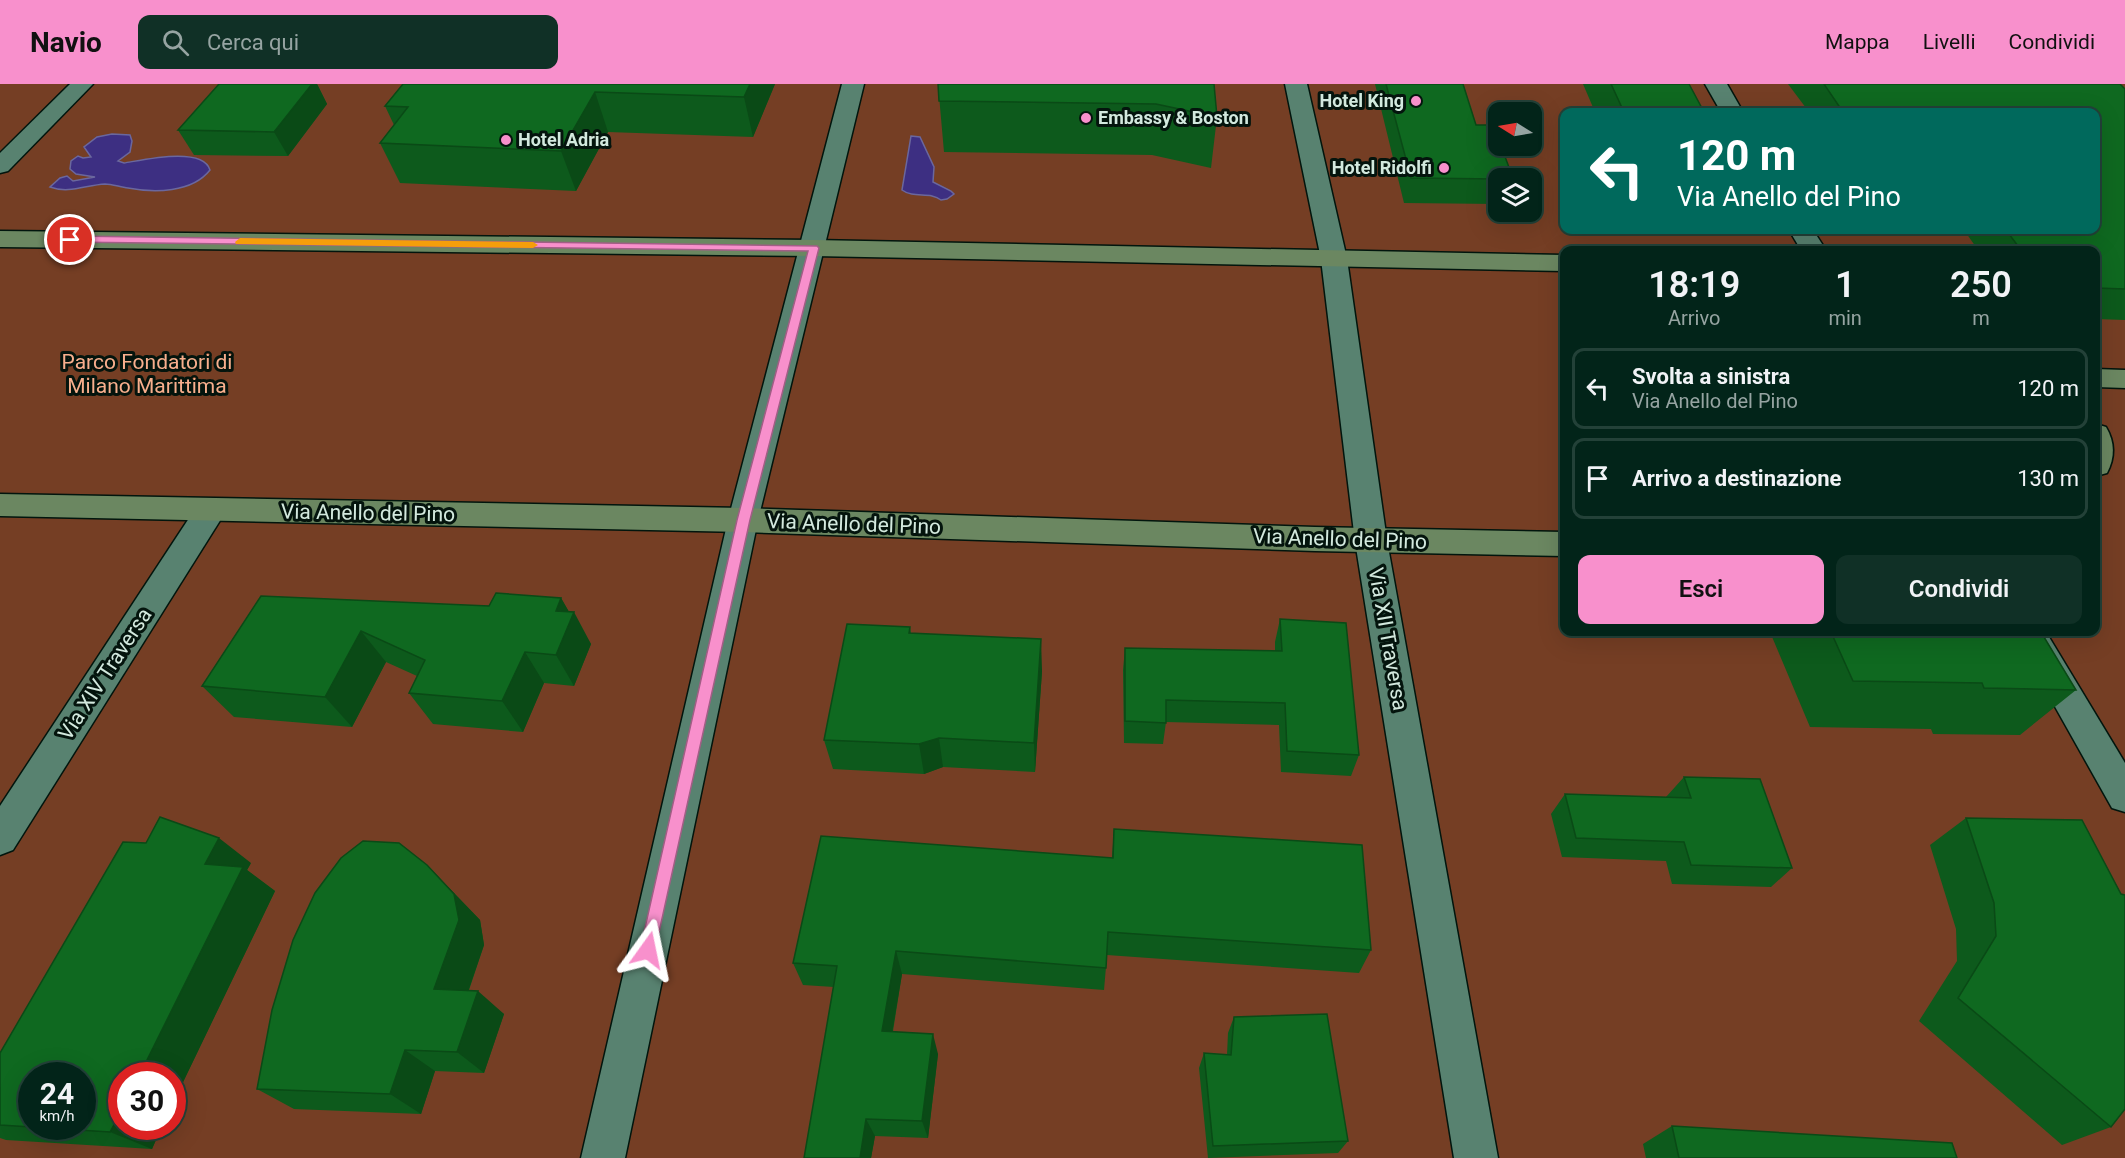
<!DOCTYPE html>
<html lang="it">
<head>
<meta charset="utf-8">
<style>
	body { margin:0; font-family:Roboto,sans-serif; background:#103026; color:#f1f3f6; height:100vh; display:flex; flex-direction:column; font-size:22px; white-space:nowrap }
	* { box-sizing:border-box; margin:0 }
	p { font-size:20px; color:#96a4a2 }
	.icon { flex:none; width:33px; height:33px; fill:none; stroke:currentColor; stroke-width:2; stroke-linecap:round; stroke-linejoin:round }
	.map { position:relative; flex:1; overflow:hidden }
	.details { position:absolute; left:1560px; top:162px; width:540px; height:390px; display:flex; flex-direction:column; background:#022419; border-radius:12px; box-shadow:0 6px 24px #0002,0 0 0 2px #234138 }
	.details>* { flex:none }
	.hud { position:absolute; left:1560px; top:24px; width:540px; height:126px; border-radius:12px; box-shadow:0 6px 24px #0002,0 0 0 2px #234138; background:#00695c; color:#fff; overflow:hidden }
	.needle { width:39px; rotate:281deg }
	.tools { position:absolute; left:1488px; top:18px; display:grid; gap:12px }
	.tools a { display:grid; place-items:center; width:54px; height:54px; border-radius:12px; background:#022419; box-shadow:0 6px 24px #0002,0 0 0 2px #234138; font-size:30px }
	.speed { position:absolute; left:18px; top:978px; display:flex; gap:12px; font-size:30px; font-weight:700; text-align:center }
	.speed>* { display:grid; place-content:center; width:78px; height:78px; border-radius:50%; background:#022419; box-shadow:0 6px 24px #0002,0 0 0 2px #234138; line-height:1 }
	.speed small { font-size:15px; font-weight:400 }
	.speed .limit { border:9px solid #d22; background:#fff; color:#111 }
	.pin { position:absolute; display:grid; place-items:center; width:51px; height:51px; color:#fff; margin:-26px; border:3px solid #fff; border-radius:50%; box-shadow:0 2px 6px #0007 }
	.me { position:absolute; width:66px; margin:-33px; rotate:12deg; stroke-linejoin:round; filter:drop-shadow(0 0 4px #0008) }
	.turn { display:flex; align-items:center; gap:21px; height:126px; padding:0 18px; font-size:27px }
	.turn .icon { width:78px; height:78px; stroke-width:2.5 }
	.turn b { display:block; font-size:42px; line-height:51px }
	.eta { display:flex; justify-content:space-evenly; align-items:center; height:102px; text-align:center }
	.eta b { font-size:36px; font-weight:600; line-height:42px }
	.button { display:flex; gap:12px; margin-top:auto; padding:12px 18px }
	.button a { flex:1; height:69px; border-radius:12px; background:#f890cc; color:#111; font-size:24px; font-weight:600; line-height:69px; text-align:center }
	.button a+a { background:#103026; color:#f1f3f6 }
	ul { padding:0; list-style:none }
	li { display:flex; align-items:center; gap:18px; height:81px; margin:0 12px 9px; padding:0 6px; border:3px solid #234138; border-radius:12px }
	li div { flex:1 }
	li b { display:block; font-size:22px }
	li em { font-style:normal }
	header { display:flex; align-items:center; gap:36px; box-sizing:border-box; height:84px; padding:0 30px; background:#f890cc; color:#111 }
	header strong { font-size:28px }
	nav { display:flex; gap:33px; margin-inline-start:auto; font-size:21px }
	.search { width:420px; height:54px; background:#103026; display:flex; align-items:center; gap:15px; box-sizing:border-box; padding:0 21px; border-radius:12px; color:#96a4a2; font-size:22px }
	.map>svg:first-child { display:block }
	.green { fill:#753e24; fill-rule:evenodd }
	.water { fill:#3d2f82; stroke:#6a679e; stroke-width:1.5 }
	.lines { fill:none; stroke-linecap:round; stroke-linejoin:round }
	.street-casing { stroke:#01150d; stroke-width:3 }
	.secondary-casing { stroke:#01150d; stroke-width:3 }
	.street { fill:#588270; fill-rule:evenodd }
	.secondary { fill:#6b8761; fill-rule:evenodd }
	.wall { fill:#0d5a1c }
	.shaded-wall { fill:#0a4a16 }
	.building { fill:#0f6920; stroke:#0a4a16; stroke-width:1.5; fill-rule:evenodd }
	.route { fill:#f890cc; stroke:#a15e85; stroke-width:1.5 }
	.slow { fill:#f59e0b }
	.poi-dot { fill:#f890cc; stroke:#04140d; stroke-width:2 }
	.labels { text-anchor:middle; stroke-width:6; stroke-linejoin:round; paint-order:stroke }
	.far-poi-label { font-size:18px; font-weight:bold; fill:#d3e9de; stroke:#04140d; text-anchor:end }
	.park-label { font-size:21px; fill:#f8af8d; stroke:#04140d }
	.street-label { font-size:21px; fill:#d3e9de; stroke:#04140d }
</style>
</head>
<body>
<header>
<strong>Navio</strong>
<div class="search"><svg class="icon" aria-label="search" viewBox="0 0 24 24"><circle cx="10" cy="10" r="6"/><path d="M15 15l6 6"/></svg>Cerca qui</div>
<nav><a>Mappa</a><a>Livelli</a><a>Condividi</a></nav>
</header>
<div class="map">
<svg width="2125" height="1074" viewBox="0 0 2125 1074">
	<rect width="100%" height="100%" fill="#023021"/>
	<!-- green -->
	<path class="green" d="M 0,0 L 2125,0 L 2125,1074 L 0,1074 ZM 1498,28 L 1532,28 L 1532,62 L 1498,62 ZM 1564,28 L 2096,28 L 2096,146 L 1564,146 ZM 1498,94 L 1532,94 L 1532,128 L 1498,128 ZM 1564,166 L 2096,166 L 2096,548 L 1564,548 ZM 32,992 L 82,992 L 82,1042 L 32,1042 ZM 122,992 L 172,992 L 172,1042 L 122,1042 Z"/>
	<!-- water -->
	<g class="water">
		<path d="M 112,50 L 130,51 L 132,57 L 130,68 L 118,77 L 124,79 C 143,76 203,62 210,86 C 192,109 154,109 128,104 C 120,103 112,100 105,100 C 86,101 69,110 50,103 L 60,94 L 67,92 L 73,97 L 95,93 L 76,90 L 70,85 L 71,77 L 78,72 L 83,74 L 91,73 L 84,63 L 97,53 Z"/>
		<path d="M 911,52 L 920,53 L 934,83 L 933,98 L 951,107 L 954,110 L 947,115 L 941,116 C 930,107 914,115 902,106 Z"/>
	</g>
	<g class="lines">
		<!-- street casing -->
		<g class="street-casing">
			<g id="street">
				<path d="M 70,0 L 93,0 L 8,87 L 0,89 L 0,69 Z"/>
				<path d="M 842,0 L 864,0 L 758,436 L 625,1074 L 581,1074 L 728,436 Z"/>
				<path d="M 1285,0 L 1307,0 L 1347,175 L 1387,457 L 1498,1074 L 1454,1074 L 1355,457 L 1321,175 Z"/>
				<path d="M 1705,0 L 1727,0 L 1743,28 L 1721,28 Z"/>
				<path d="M 1789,146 L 1813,146 L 1826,166 L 1801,166 Z"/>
				<path d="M 210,416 L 221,419 L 225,427 L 221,435 L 13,766 L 0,771 L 0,722 L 199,419 Z"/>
				<path d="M 2013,548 L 2046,548 L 2125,679 L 2125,728 L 2112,724 Z"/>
			</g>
		</g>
		<!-- secondary casing -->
		<g class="secondary-casing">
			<g id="secondary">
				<path d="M 0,147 L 814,156 L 1564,171 L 1564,187 L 814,172 L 0,163 Z"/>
				<path d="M 2096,285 L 2125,286 L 2125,304 L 2096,303 Z"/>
				<path d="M 2096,340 L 2106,343 C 2115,358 2115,374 2107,389 L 2096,392 Z"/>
				<path d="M 0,410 L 743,424 L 1315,443 L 1564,448 L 1564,472 L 1315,467 L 743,448 L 0,432 Z"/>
			</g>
		</g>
		<!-- street -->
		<use href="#street" class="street"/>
		<!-- secondary -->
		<use href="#secondary" class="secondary"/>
	</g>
	<!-- wall -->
	<g class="wall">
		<path d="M 219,0 L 317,0 L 327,20 L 288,72 L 194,71 L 178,46 Z"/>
		<path d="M 403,0 L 775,0 L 753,53 L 608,48 L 576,107 L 400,99 L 380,59 L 394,41 L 385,22 Z"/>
		<path d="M 938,0 L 1214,0 L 1217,33 L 1211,84 L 1152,71 L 944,68 Z"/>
		<path d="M 1375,0 L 1463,0 L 1476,41 L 1498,94 L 1498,120 L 1404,119 Z"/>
		<path d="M 1583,0 L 1689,0 L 1704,28 L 1595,28 Z"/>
		<path d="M 1788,0 L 2120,0 L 2125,5 L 2125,236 L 2096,235 L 2096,166 L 1978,166 L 1964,146 L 2096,146 L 2096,28 L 1809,28 Z"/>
		<path d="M 261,512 L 489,522 L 561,514 L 569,528 L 591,560 L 574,602 L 544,599 L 523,648 L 433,640 L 409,609 L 417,592 L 386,578 L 352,643 L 234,633 L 202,602 Z"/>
		<path d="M 1280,535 L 1359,671 L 1351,692 L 1281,688 L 1279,641 L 1166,638 L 1163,660 L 1124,659 L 1123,586 L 1125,564 L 1275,567 L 1275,558 Z"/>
		<path d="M 910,543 L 911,549 L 1042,587 L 1035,688 L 943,683 L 924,690 L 833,685 L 824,656 Z"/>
		<path d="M 1770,548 L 2041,548 L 2076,606 L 2020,651 L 1933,650 L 1931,645 L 1810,643 Z"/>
		<path d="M 1684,693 L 1792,784 L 1771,803 L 1672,800 L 1666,777 L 1562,773 L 1551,730 L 1565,710 L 1666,713 Z"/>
		<path d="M 1966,734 L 2111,1043 L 2062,1061 L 1919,937 L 1957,877 L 1956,845 L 1930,761 Z"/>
		<path d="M 1114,745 L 1371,866 L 1359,889 L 1107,871 L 1104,906 L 902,890 L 893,947 L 938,970 L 928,1054 L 875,1052 L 871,1074 L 805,1074 L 834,903 L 803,901 L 793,879 L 1112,774 Z"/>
		<path d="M 251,779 L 247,786 L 275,807 L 172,1021 L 172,992 L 122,1042 L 162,1042 L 152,1065 L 6,1056 L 0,1054 L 0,969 Z"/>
		<path d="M 427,781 L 480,836 L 484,861 L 469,906 L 504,930 L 484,989 L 435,987 L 421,1030 L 294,1025 L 257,1005 Z"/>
		<path d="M 1234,933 L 1348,1057 L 1338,1069 L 1208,1074 L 1199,984 L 1204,969 L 1227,971 L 1228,949 Z"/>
		<path d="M 1672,1042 L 1957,1074 L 1646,1074 L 1643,1060 Z"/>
	</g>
	<!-- shaded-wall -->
	<g class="shaded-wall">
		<path d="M 312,0 L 317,0 L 327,20 L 288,72 L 274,48 Z"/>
		<path d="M 750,0 L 775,0 L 753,53 L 744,13 Z"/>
		<path d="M 595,8 L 608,48 L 576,107 L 561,67 Z"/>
		<path d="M 561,514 L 572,533 L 574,528 L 591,560 L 574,602 L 556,571 L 556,527 Z"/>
		<path d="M 361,547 L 386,578 L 352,643 L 325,613 Z"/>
		<path d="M 1041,555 L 1042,587 L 1035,688 L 1034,659 Z"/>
		<path d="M 525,568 L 544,599 L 523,648 L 502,617 Z"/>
		<path d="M 939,654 L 943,683 L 924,690 L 919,660 Z"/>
		<path d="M 219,754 L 251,779 L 247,786 L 275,807 L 172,1021 L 172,992 L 139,992 L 205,780 Z"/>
		<path d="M 427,781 L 480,836 L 484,861 L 461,928 L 434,905 Z"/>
		<path d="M 896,867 L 902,890 L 889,967 L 882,947 Z"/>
		<path d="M 478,907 L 504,930 L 484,989 L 457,968 Z"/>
		<path d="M 933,950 L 938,970 L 928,1054 L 922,1037 Z"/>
		<path d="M 405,966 L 435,987 L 421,1030 L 390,1010 Z"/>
		<path d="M 122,1026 L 122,1042 L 162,1042 L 152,1065 L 110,1048 Z"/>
		<path d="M 866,1035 L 875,1052 L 871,1074 L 860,1074 Z"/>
	</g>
	<!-- building -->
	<g class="building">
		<path d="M 219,0 L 312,0 L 274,48 L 178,46 Z"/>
		<path d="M 403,0 L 750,0 L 744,13 L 595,8 L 561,67 L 380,59 L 408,23 L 385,22 Z"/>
		<path d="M 938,0 L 1214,0 L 1217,33 L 1156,20 L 939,17 Z"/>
		<path d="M 1386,0 L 1463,0 L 1476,41 L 1493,41 L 1498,56 L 1498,62 L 1501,62 L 1513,94 L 1498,95 L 1411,94 Z"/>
		<path d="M 1611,0 L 1689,0 L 1704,28 L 1624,28 Z"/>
		<path d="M 1824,0 L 2120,0 L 2125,5 L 2125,205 L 2096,204 L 2096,166 L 2021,166 L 2006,146 L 2096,146 L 2096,28 L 1843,28 Z"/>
		<path d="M 496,509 L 561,514 L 556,527 L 574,528 L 556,571 L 525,568 L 502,617 L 409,609 L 425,576 L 361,547 L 325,613 L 202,602 L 261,512 L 489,522 Z"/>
		<path d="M 1280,535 L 1346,539 L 1359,671 L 1287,667 L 1285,619 L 1166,616 L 1166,639 L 1125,637 L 1125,564 L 1282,567 Z"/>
		<path d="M 847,540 L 910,543 L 909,549 L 1041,555 L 1034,659 L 939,654 L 919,660 L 824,656 Z"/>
		<path d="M 1831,548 L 2041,548 L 2076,606 L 1984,604 L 1982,599 L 1853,597 Z"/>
		<path d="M 1684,693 L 1760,695 L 1792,784 L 1691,781 L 1684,758 L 1576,754 L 1565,710 L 1691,714 Z"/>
		<path d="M 160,733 L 219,754 L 205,780 L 243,783 L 139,992 L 122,992 L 122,1026 L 110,1048 L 0,1041 L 0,969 L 123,758 L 146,759 ZM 32,992 L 82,992 L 82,1042 L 32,1042 Z"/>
		<path d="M 1966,734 L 2082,736 L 2121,810 L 2125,811 L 2125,1025 L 2111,1043 L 1958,914 L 1996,852 L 1994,819 Z"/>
		<path d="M 1114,745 L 1362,761 L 1371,866 L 1108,848 L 1106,884 L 896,867 L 882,947 L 933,950 L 922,1037 L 866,1035 L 860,1074 L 804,1074 L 837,882 L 793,879 L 821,752 L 1113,774 Z"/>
		<path d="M 363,757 L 399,759 L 427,781 L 454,810 L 459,836 L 434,905 L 478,907 L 457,968 L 405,966 L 390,1010 L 257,1005 L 272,926 L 293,856 L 315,809 L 341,774 Z"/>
		<path d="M 1327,930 L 1348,1057 L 1213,1062 L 1204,969 L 1231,971 L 1234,933 Z"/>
		<path d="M 1672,1042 L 1952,1059 L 1957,1074 L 1679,1074 Z"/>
	</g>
	<!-- route -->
	<path class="route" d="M 70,152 L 817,162 L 819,164 L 750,436 L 654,871 L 648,873 L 643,871 L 640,866 L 737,436 L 808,167 L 66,158 L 66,153 Z"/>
	<!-- slow -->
	<path class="slow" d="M 240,154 L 533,158 L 538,161 L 533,164 L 236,160 L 235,158 Z"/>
	<!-- markers -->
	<g class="poi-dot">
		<circle cx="1416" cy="17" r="6"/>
		<circle cx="1086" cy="34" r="6"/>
		<circle cx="506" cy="56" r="6"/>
		<circle cx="1444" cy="84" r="6"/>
	</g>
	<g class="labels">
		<!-- far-poi labels -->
		<g class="far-poi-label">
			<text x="1404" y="23">Hotel King</text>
			<text x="1098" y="40" text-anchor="start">Embassy &amp; Boston</text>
			<text x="518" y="62" text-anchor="start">Hotel Adria</text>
			<text x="1432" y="90">Hotel Ridolfi</text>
		</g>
		<!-- park labels -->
		<g class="park-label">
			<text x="147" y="285">Parco Fondatori di<tspan x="147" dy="24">Milano Marittima</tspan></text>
		</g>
		<!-- street labels -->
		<g class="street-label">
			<text transform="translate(368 429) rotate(1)" y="7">Via Anello del Pino</text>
			<text transform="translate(854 440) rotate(2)" y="7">Via Anello del Pino</text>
			<text transform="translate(1340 455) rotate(2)" y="7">Via Anello del Pino</text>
			<text transform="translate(1388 555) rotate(80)" y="7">Via XII Traversa</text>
			<text transform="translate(105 590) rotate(-57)" y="7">Via XIV Traversa</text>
		</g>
	</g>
</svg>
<div class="tools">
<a><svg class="needle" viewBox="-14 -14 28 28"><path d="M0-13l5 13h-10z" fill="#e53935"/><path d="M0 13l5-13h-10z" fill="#96a4a2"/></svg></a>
<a><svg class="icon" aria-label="layers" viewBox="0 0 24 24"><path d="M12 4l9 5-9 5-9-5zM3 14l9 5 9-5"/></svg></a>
</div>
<div class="speed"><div>24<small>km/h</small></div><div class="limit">30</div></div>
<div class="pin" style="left:70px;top:156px;background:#d93025"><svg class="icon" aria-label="arrive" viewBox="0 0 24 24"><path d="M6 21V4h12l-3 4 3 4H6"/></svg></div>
<svg class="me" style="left:648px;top:866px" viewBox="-20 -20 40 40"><path d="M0-17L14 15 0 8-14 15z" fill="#f890cc" stroke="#fff" stroke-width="4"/></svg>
<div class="hud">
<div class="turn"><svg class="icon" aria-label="left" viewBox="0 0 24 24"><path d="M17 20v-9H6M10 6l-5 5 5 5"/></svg><div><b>120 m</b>Via Anello del Pino</div></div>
</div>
<section class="details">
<div class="eta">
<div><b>18:19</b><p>Arrivo</p></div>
<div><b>1</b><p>min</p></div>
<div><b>250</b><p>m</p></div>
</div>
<ul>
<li><svg class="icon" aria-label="left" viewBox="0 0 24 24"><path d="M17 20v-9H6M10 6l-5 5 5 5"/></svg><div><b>Svolta a sinistra</b><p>Via Anello del Pino</p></div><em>120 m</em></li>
<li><svg class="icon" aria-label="arrive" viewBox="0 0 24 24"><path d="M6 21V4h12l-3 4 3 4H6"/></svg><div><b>Arrivo a destinazione</b></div><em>130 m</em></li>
</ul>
<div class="button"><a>Esci</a><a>Condividi</a></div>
</section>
</div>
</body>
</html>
